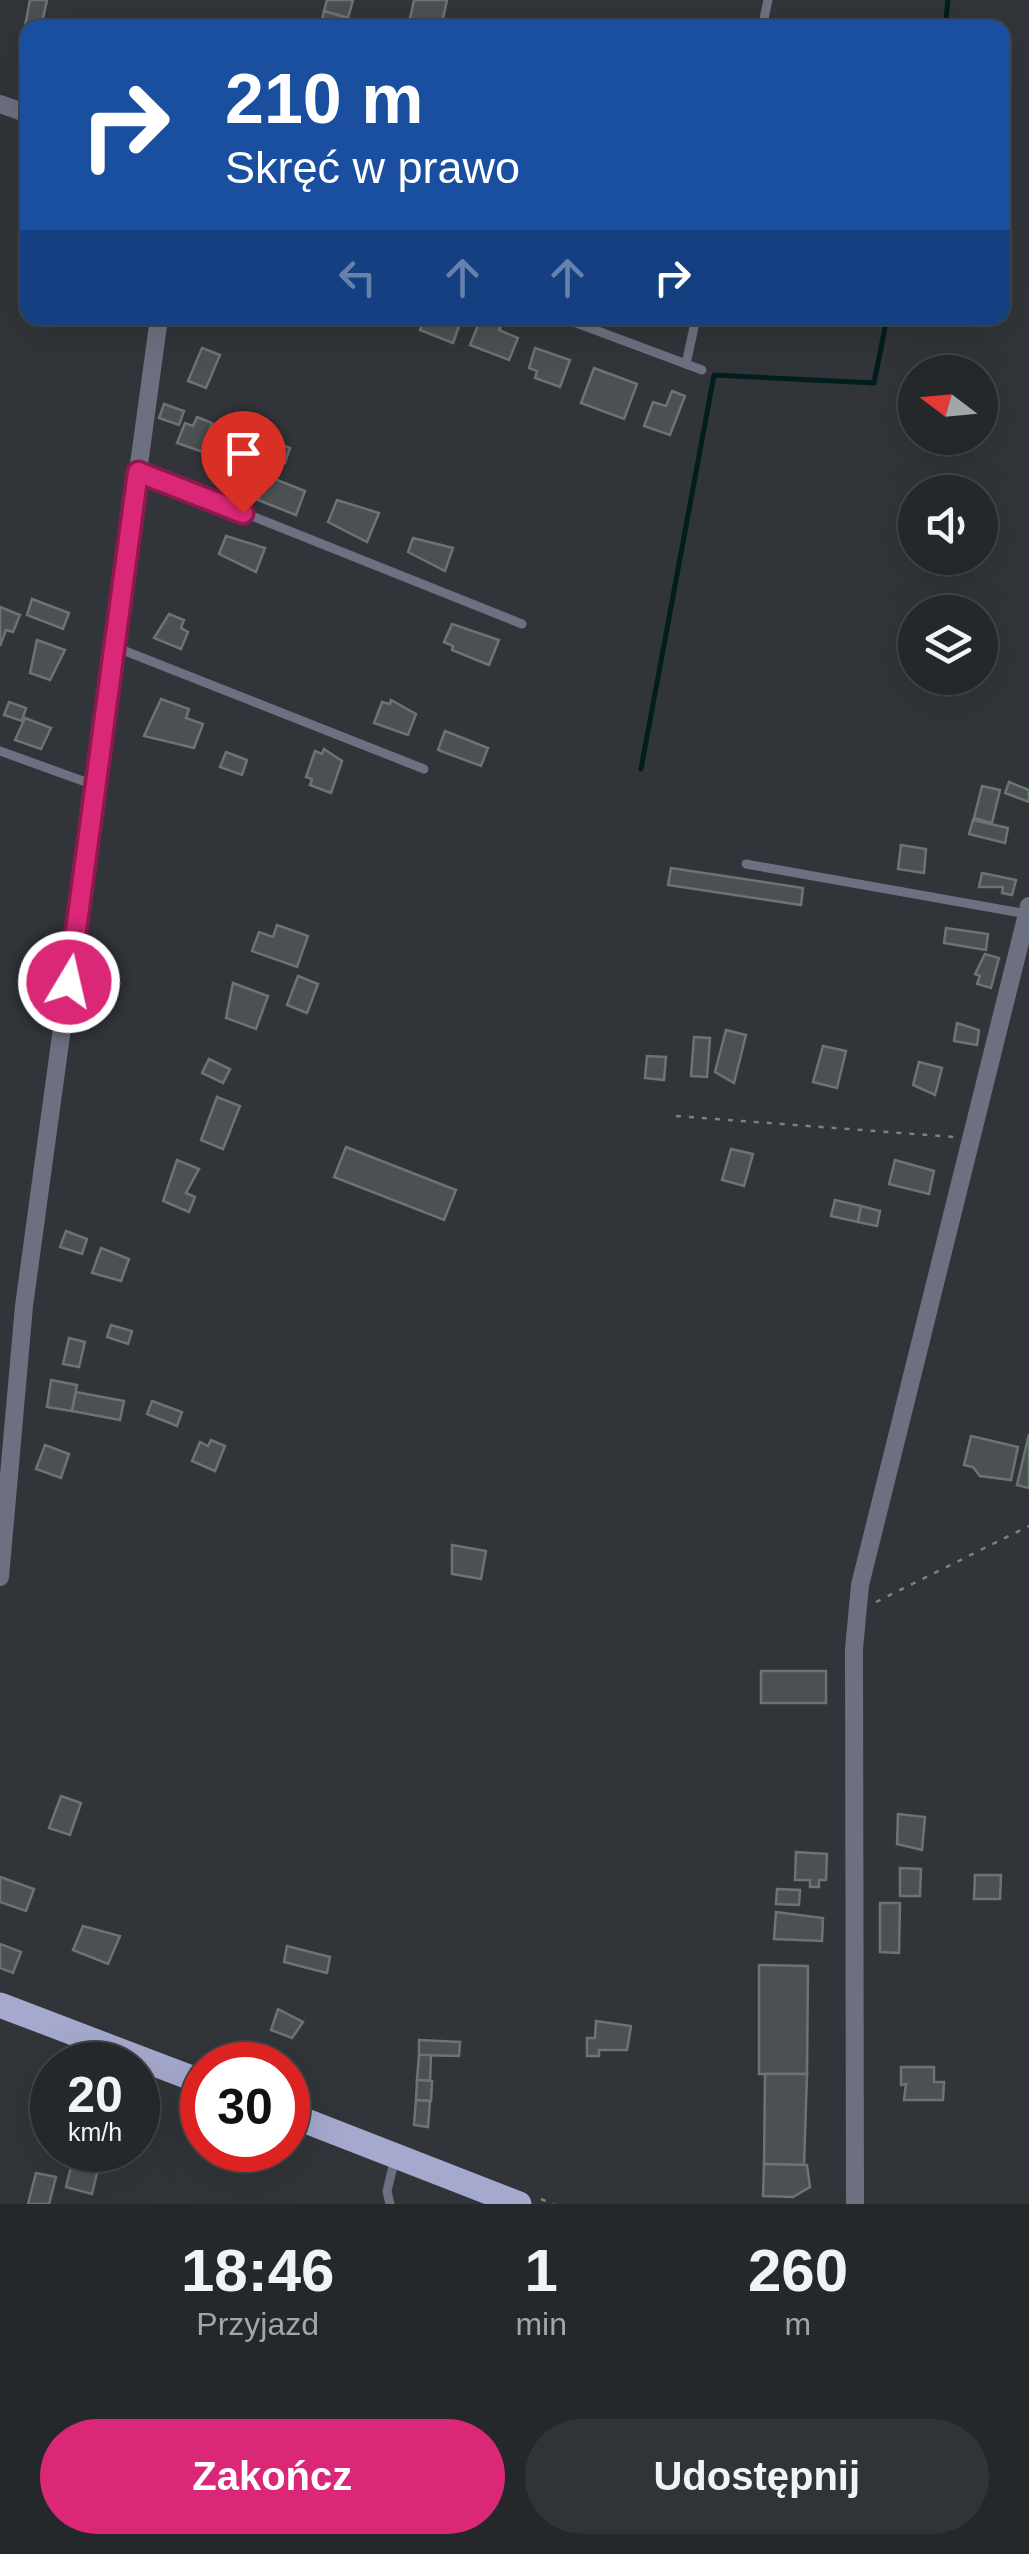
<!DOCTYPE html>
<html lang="pl">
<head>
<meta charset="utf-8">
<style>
	body { margin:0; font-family:Helvetica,sans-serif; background:#313437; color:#f1f3f6; height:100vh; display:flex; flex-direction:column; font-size:38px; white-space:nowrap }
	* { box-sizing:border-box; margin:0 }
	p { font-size:32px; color:#a3a6a9 }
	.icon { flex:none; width:55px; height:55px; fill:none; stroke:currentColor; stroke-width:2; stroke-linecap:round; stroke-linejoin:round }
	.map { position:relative; height:2204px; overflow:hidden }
	.panel { display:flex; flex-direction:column; background:#25282b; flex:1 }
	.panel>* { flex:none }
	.hud { position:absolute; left:20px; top:20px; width:990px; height:305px; border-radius:20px; box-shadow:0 10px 40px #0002,0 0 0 2px #424447; background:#1a4fa0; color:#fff; overflow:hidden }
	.needle { width:65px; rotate:286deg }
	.tools { position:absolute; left:898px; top:355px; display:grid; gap:20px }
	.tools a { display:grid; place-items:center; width:100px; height:100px; border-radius:50%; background:#25282b; box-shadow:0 10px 40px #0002,0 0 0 2px #424447; font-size:50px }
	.speed { position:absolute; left:30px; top:2042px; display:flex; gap:20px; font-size:50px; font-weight:700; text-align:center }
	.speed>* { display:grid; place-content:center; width:130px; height:130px; border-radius:50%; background:#25282b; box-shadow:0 10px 40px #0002,0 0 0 2px #424447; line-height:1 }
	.speed small { font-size:25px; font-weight:400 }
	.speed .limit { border:15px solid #d22; background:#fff; color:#111 }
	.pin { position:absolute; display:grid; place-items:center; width:85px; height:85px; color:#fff; margin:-102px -42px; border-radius:50% 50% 50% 0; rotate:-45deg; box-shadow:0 0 10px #0007 }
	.pin .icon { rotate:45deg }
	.me { position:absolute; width:110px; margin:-55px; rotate:9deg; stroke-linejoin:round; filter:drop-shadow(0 0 8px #0008) }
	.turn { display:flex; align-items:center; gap:35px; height:210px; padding:0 40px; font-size:45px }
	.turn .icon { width:130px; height:130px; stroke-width:2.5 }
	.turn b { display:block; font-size:70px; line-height:85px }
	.lanes { display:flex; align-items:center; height:95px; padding:0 40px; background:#0003; justify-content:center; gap:50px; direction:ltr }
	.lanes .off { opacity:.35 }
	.eta { display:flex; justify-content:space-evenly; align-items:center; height:170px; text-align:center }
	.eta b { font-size:60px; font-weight:800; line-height:70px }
	.primary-button { display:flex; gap:20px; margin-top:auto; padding:20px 40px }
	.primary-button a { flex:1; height:115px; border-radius:60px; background:#db2777; color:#fff; font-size:40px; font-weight:800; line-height:115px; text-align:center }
	.primary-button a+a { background:#313437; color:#f1f3f6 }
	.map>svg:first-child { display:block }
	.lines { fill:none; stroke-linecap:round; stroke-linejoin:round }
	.stream { stroke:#011e1d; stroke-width:5 }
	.building { fill:#4b5153; stroke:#6c7375; stroke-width:2.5 }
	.path { stroke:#7d8084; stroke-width:2.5; stroke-dasharray:5 8; stroke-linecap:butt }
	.lane { stroke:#6d7081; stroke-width:9 }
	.street { stroke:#6d7081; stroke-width:18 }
	.primary { stroke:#a5a9cd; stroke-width:25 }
	.route-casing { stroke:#8e194d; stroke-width:25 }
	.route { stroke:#db2777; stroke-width:18 }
</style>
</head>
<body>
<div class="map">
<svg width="1029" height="2204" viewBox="0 0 1029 2204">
	<rect width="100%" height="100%" fill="#313539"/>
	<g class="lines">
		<!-- stream -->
		<g class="stream">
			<path d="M 945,28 L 948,0"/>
			<path d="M 641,769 L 714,375 L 874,383 L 887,318"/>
		</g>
	</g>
	<!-- building -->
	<g class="building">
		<path d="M 30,0 L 47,0 L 41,28 L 28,28 L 28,31 L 24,31 Z"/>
		<path d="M 327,0 L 353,0 L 348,18 L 324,11 Z"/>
		<path d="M 414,0 L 447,0 L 441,28 L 408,28 Z"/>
		<path d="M 324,11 L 348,18 L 346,28 L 320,28 Z"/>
		<path d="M 425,318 L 462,318 L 453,343 L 420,330 Z"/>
		<path d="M 481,318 L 503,322 L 499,330 L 518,338 L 509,360 L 470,345 Z"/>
		<path d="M 202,348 L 220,355 L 206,388 L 188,381 Z"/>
		<path d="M 535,348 L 570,360 L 560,387 L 535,378 L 537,371 L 529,368 Z"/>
		<path d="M 594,368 L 637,384 L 624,419 L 581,403 Z"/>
		<path d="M 672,391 L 685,396 L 670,435 L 644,426 L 653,402 L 666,406 Z"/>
		<path d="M 164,404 L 184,411 L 179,425 L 159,418 Z"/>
		<path d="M 197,417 L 212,423 L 209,431 L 225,437 L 217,457 L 177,443 L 185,423 L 193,426 Z"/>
		<path d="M 263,438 L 290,448 L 285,463 L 258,453 Z"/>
		<path d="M 267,476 L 305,491 L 296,515 L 258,500 Z"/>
		<path d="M 337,500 L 379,513 L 367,542 L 328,522 Z"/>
		<path d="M 226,536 L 265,548 L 256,572 L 219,554 Z"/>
		<path d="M 413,538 L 453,548 L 445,571 L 408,552 Z"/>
		<path d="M 32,599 L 69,613 L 63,629 L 27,615 Z"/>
		<path d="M 0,607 L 20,615 L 13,632 L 6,630 L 0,646 Z"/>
		<path d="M 169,614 L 184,620 L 181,628 L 188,632 L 181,649 L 154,638 Z"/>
		<path d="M 452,624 L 499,640 L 489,665 L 452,650 L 453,646 L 444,642 Z"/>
		<path d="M 37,640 L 65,650 L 50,680 L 30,673 Z"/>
		<path d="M 161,699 L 189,709 L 186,718 L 203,724 L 194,748 L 144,736 Z"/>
		<path d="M 391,700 L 416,714 L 408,735 L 374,723 L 382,702 L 390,704 Z"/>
		<path d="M 9,702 L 26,708 L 22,721 L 4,715 Z"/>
		<path d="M 25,718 L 51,728 L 41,749 L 15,740 Z"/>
		<path d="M 445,731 L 488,748 L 481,766 L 438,750 Z"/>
		<path d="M 324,749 L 342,761 L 331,793 L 310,785 L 312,779 L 306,777 L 315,751 L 322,754 Z"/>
		<path d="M 226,752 L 247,760 L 242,775 L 220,767 Z"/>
		<path d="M 1009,782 L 1029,790 L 1029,802 L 1005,793 Z"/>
		<path d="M 982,786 L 1000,790 L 992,823 L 974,818 Z"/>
		<path d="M 973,820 L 1008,828 L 1005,843 L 969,834 Z"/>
		<path d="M 901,845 L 926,849 L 924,873 L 898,869 Z"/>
		<path d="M 671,868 L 803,888 L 801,905 L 668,885 Z"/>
		<path d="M 982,873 L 1016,880 L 1012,895 L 1002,893 L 1003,887 L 979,887 Z"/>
		<path d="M 277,925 L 308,936 L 297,967 L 252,951 L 259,932 L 273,937 Z"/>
		<path d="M 946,928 L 988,934 L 986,950 L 944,943 Z"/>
		<path d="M 985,954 L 999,958 L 991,988 L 977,984 L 980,976 L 975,974 Z"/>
		<path d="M 298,976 L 318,984 L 307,1013 L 287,1005 Z"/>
		<path d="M 233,983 L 268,996 L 256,1029 L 226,1018 Z"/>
		<path d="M 957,1023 L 979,1030 L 977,1045 L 954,1041 Z"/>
		<path d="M 726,1030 L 746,1035 L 734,1083 L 715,1072 Z"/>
		<path d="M 694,1037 L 710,1038 L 707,1077 L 691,1076 Z"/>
		<path d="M 823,1046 L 846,1051 L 837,1088 L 813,1082 Z"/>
		<path d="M 647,1056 L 666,1057 L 664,1080 L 645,1078 Z"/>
		<path d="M 209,1059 L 230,1069 L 223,1083 L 202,1073 Z"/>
		<path d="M 919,1062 L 942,1068 L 935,1095 L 913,1085 Z"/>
		<path d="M 217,1097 L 240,1106 L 223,1149 L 201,1140 Z"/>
		<path d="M 346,1147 L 456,1190 L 444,1220 L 334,1177 Z"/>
		<path d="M 731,1149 L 753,1154 L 744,1186 L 722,1180 Z"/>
		<path d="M 177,1160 L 199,1169 L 186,1193 L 195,1197 L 189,1212 L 163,1201 Z"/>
		<path d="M 895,1160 L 934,1171 L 929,1194 L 889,1184 Z"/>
		<path d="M 835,1200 L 861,1206 L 858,1222 L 831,1216 Z"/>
		<path d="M 861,1206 L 880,1211 L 877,1226 L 858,1222 Z"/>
		<path d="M 66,1231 L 87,1239 L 82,1254 L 60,1247 Z"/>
		<path d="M 101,1248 L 129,1259 L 121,1281 L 92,1273 Z"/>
		<path d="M 111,1325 L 132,1331 L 128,1344 L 107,1337 Z"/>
		<path d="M 69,1338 L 85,1342 L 79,1367 L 63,1364 Z"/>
		<path d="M 51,1380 L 77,1385 L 72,1411 L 47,1407 Z"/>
		<path d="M 76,1392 L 124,1401 L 120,1420 L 72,1411 Z"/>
		<path d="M 152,1401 L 182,1412 L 177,1426 L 147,1414 Z"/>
		<path d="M 1029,1434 L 1029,1488 L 1017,1485 Z"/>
		<path d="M 971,1436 L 1018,1447 L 1011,1480 L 980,1476 L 973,1467 L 964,1465 Z"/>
		<path d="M 211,1440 L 225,1446 L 215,1471 L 192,1461 L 200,1442 L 208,1446 Z"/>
		<path d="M 45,1445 L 69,1454 L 61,1478 L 36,1469 Z"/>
		<path d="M 452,1545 L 486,1551 L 481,1579 L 452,1574 Z"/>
		<rect x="761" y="1671" width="65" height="32"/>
		<path d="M 61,1796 L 81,1803 L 70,1835 L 49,1828 Z"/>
		<path d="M 898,1814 L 925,1817 L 922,1850 L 897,1844 Z"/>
		<path d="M 796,1852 L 827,1854 L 826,1880 L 819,1880 L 819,1887 L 810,1887 L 810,1880 L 795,1880 Z"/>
		<path d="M 900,1868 L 921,1869 L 920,1896 L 900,1896 Z"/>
		<path d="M 975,1875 L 1001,1875 L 1000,1899 L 974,1899 Z"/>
		<path d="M 0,1877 L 34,1889 L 26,1911 L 0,1902 Z"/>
		<path d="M 777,1889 L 800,1890 L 799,1905 L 776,1904 Z"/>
		<path d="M 880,1903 L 900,1903 L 899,1953 L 880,1952 Z"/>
		<path d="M 776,1912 L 823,1918 L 822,1941 L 774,1939 Z"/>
		<path d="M 83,1926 L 120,1936 L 108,1964 L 73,1950 Z"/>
		<path d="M 0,1944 L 21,1952 L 13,1973 L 0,1968 Z"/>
		<path d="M 287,1946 L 330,1957 L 327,1973 L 284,1962 Z"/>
		<path d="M 759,1965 L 808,1966 L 807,2074 L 759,2074 Z"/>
		<path d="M 278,2009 L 303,2022 L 292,2038 L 271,2030 Z"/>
		<path d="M 596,2021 L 631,2026 L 627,2050 L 599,2050 L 599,2056 L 587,2056 L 587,2038 L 595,2038 Z"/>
		<path d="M 419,2040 L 460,2042 L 459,2056 L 419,2055 Z"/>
		<path d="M 419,2055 L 431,2055 L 430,2081 L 417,2080 Z"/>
		<path d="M 901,2067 L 934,2067 L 934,2082 L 944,2082 L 943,2100 L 904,2100 L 906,2084 L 901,2085 Z"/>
		<path d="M 765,2074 L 807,2074 L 804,2165 L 764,2164 Z"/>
		<path d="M 417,2080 L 432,2081 L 431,2101 L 416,2100 Z"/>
		<path d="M 416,2100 L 430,2101 L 428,2127 L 414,2125 Z"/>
		<path d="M 73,2158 L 99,2165 L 92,2194 L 66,2187 Z"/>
		<path d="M 764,2164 L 807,2165 L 810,2187 L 793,2197 L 763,2196 Z"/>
		<path d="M 36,2173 L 56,2177 L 49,2204 L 28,2204 Z"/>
	</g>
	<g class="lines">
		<!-- path -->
		<g class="path">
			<path d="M 676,1116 L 954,1137"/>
			<path d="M 876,1602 L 1029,1526"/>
			<path d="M 541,2199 L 554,2204"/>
		</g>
		<!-- lane -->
		<g class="lane">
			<path d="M 762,28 L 768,0"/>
			<path d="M 563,318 L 702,370"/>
			<path d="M 686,364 L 696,318"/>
			<path d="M 139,471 L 522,624"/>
			<path d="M 115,647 L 424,769"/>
			<path d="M 0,751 L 94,785"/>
			<path d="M 746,864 L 1027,914"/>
			<path d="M 390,2204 L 387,2191 L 395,2158"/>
		</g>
		<!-- street -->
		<g class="street">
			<path d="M 0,104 L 28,114"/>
			<path d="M 0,1577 L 24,1306 L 159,318"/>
			<path d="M 855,2204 L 854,1649 L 860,1585 L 1029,906"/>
		</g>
		<!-- primary -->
		<g class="primary">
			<path d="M 0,2005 L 202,2082"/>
			<path d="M 288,2114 L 519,2204"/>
		</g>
	</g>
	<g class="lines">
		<!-- route casing -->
		<g class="route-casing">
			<path id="route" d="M 69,982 L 138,472 L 243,513"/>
		</g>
		<!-- route -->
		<use href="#route" class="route"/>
	</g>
</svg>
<div class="tools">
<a><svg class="needle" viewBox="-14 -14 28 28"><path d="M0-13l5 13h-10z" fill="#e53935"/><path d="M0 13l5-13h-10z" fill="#a3a6a9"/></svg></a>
<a><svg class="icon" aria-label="sound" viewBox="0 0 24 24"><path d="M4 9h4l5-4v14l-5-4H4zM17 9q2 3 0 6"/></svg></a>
<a><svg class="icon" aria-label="layers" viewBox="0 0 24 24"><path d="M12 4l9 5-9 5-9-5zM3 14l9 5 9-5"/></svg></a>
</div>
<div class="speed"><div>20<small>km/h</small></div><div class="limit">30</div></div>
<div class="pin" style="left:243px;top:513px;background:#d93025"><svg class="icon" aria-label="arrive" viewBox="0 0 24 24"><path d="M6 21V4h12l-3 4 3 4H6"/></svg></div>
<svg class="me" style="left:69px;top:982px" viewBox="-20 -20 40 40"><circle r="17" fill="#db2777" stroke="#fff" stroke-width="3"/><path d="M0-11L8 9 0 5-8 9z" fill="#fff"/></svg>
<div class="hud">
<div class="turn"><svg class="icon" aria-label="right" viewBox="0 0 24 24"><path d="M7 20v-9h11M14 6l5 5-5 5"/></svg><div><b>210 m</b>Skręć w prawo</div></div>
<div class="lanes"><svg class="icon off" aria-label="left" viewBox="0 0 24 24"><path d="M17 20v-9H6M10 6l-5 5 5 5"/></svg><svg class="icon off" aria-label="ahead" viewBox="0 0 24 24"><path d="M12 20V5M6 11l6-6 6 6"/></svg><svg class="icon off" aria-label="ahead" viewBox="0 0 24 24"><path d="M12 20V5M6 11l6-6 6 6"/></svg><svg class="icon" aria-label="right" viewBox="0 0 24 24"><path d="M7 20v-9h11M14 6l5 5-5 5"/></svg></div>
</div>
</div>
<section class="panel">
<div class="eta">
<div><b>18:46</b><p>Przyjazd</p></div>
<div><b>1</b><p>min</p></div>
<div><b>260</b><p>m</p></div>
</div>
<div class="primary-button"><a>Zakończ</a><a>Udostępnij</a></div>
</section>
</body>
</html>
